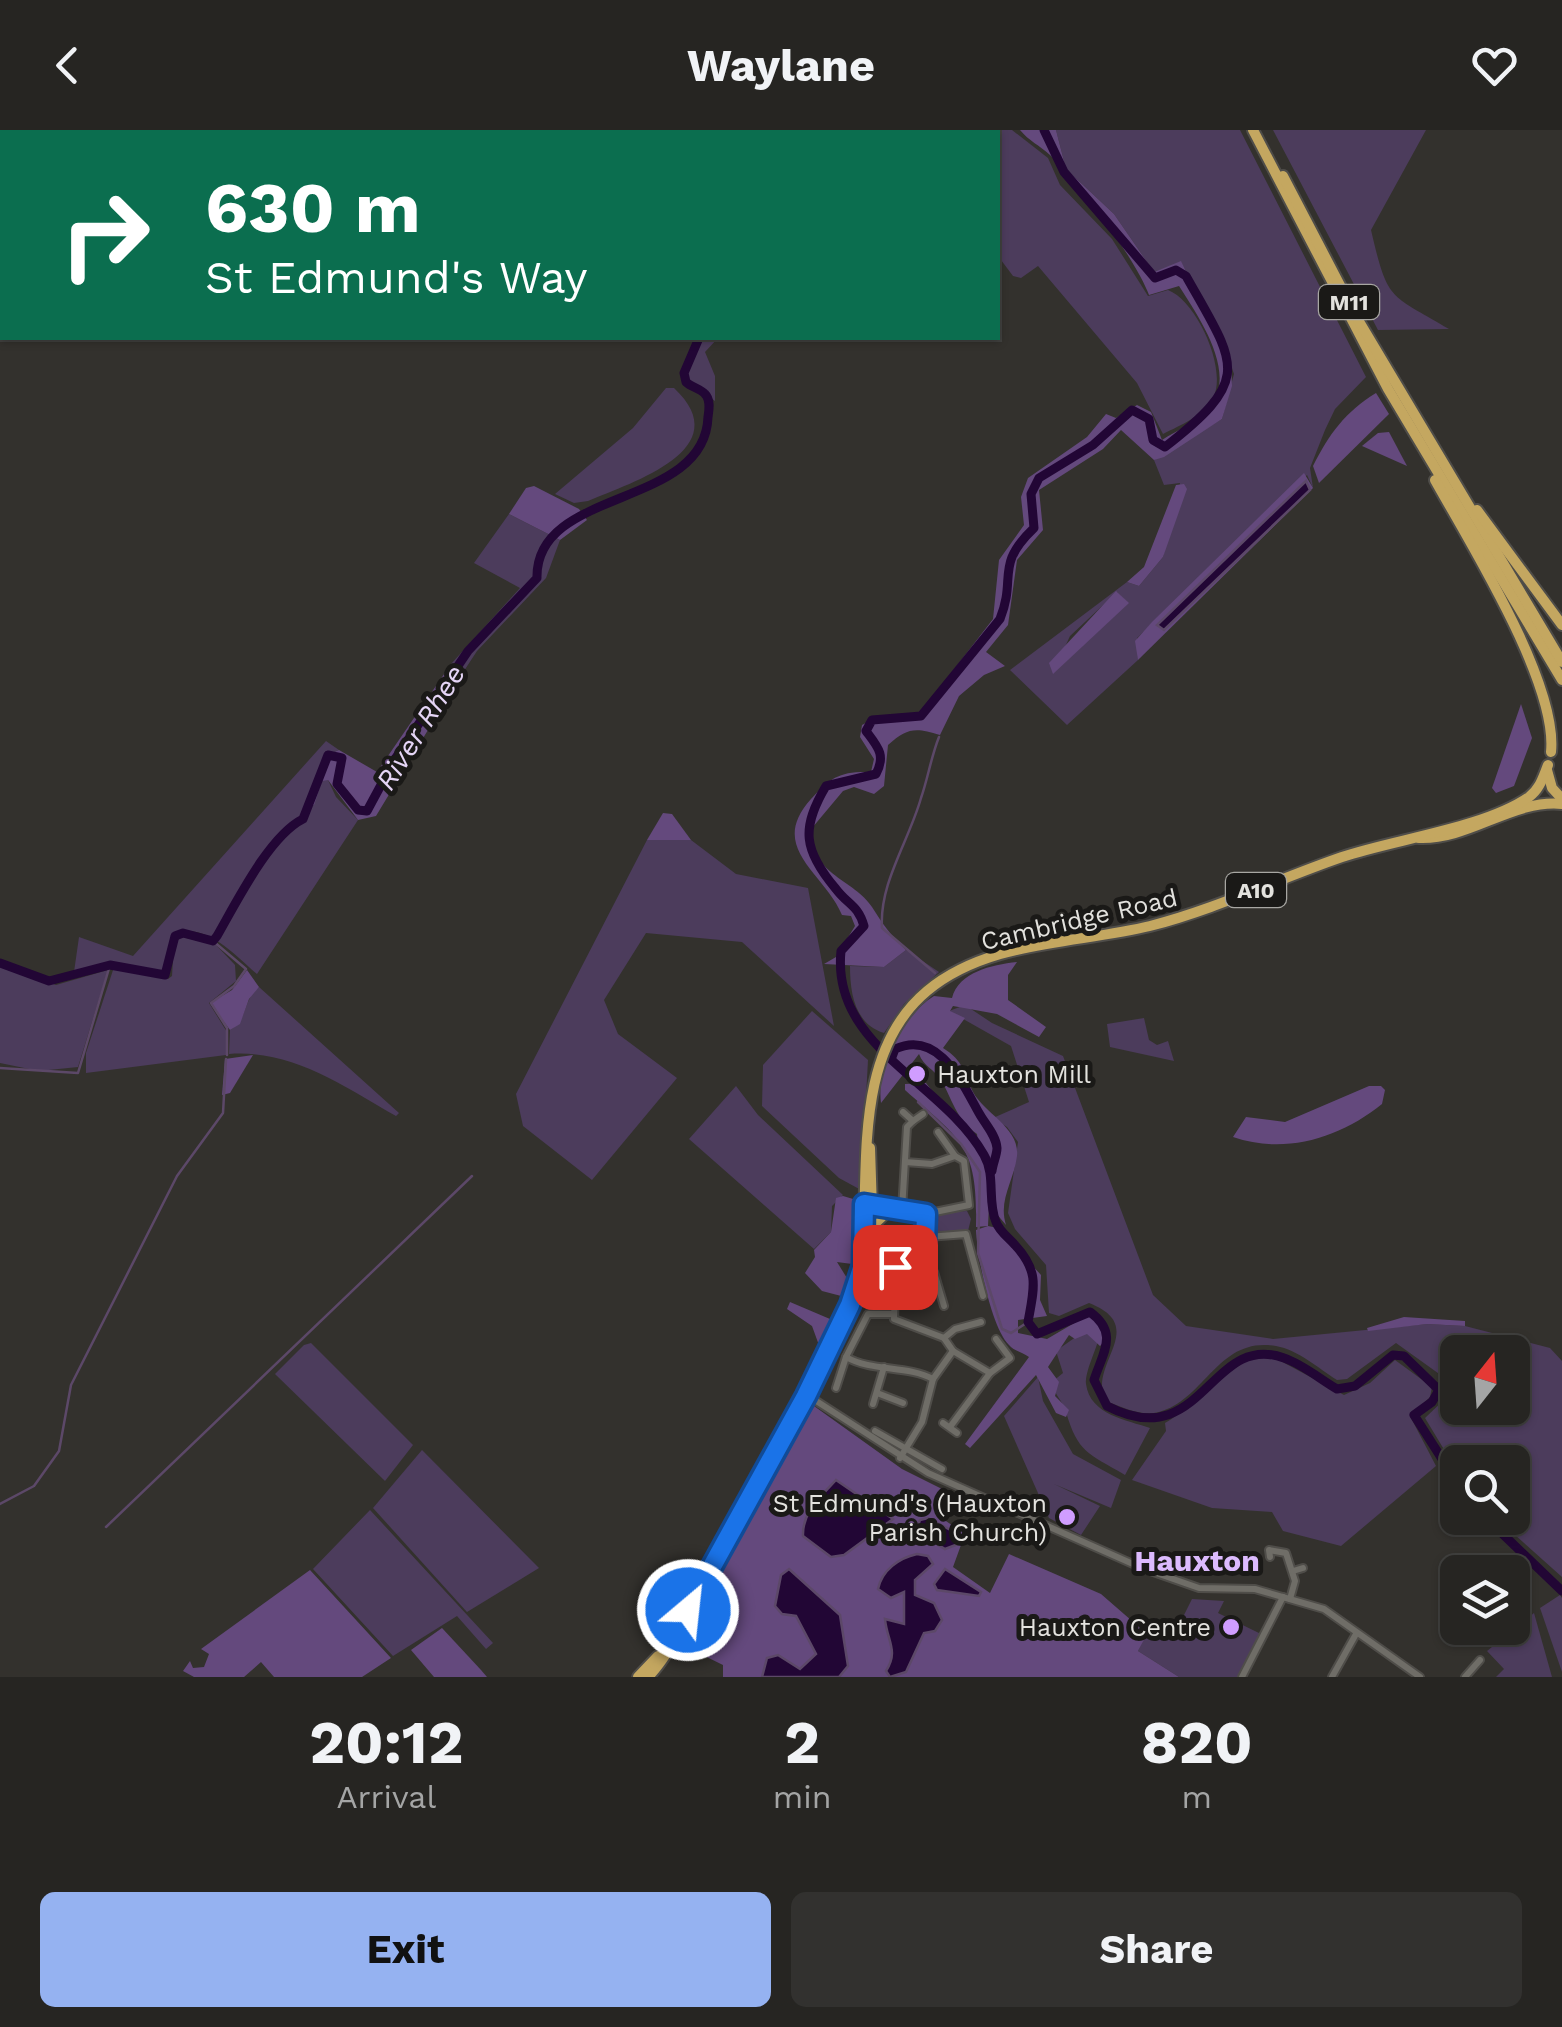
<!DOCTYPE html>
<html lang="en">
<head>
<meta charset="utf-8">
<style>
	body { margin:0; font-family:"Work Sans",sans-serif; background:#32312f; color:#f1f3f6; height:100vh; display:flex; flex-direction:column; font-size:38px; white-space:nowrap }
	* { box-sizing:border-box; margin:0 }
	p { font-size:32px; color:#a4a5a5 }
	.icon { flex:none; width:55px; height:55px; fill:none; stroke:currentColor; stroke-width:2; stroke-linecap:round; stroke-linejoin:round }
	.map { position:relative; height:1547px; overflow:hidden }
	.sheet { display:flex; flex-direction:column; background:#262522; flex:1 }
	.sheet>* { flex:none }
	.hud { position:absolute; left:0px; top:0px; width:1000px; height:210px; box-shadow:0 2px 8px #0004,0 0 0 2px #424240; background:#0b6e4f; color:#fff; overflow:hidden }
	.needle { width:65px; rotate:17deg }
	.tools { position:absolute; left:1440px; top:1205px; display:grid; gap:20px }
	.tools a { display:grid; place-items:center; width:90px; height:90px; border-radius:15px; background:#262522; box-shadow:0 2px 8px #0004,0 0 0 2px #424240; font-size:50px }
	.pin { position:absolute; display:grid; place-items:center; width:85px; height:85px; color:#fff; margin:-42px; border-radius:20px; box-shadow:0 5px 15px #0006 }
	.me { position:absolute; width:110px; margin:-55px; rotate:28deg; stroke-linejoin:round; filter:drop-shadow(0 0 8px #0008) }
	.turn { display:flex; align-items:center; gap:35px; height:210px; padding:0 40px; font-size:45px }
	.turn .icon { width:130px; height:130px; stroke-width:2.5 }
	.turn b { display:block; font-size:70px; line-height:85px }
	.eta { display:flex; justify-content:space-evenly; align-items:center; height:170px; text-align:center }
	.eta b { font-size:60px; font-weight:700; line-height:70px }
	.primary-button { display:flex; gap:20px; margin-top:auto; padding:20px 40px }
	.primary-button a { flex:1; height:115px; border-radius:15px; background:#95b2f1; color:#111; font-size:40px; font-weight:700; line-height:115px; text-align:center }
	.primary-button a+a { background:#32312f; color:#f1f3f6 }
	header { display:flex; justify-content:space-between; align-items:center; height:130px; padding:0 40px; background:#262522; font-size:45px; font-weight:700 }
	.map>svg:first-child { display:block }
	.green { fill:#4c3c5c; fill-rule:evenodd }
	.forest { fill:#64497d }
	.water { fill:#220635; stroke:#5c4868; stroke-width:2.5 }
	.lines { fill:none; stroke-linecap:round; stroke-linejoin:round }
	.stream { stroke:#5c4868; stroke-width:2.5 }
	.river { stroke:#220635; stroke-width:9 }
	.minor-casing { stroke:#4f4d49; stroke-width:10 }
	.highway-casing { stroke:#4f4d49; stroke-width:14 }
	.minor { stroke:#6f6d67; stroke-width:6 }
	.highway { stroke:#c4a760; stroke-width:10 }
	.route-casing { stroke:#114b97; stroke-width:25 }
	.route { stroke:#1a73e8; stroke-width:18 }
	.poi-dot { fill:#d09dff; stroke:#1a1917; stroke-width:4 }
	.labels { text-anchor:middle; stroke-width:10; stroke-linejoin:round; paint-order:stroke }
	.shield { fill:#1a1917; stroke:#a7a6a2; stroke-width:2.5 }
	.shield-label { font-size:22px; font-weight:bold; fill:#e3e2de }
	.street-label { font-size:25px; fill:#e3e2de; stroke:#1a1917 }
	.poi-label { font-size:25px; fill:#e3e2de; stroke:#1a1917; text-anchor:end }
	.water-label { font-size:28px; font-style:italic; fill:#e5d5f6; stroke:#1a1917 }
	.quarter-label { font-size:30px; font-weight:bold; fill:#dcbafe; stroke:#1a1917 }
</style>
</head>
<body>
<header><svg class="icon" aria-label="back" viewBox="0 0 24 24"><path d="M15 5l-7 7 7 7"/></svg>Waylane<svg class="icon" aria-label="heart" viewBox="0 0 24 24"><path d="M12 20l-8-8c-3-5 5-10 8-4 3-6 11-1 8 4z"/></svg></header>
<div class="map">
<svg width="1562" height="1547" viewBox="0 0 1562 1547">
	<rect width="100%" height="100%" fill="#33312d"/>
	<!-- green -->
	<g class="green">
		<path d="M 963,0 L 1012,0 L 1048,28 L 1060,55 L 1112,109 L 1148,166 L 1168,160 C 1197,171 1228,240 1213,268 C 1203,286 1181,295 1163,304 L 1137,253 L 1038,136 L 1021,148 L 1013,146 L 998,126 L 998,2 Z"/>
		<path d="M 1056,0 L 1240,0 L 1366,247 L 1335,279 L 1325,300 L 1310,338 L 1313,358 L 1307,345 L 1137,508 L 1138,530 L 1067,595 L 1010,540 L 1127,452 L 1139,456 L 1163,427 L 1180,353 L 1164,355 L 1154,330 L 1222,289 L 1234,244 L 1218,199 L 1181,132 L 1154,142 L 1114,84 L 1066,39 ZM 1117,462 L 1128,473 L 1053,543 L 1070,506 Z"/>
		<path d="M 1273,0 L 1426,0 L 1371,100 C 1388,173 1389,163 1449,199 L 1378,200 Z"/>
		<path d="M 702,208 L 718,208 L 705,222 L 715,246 L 715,271 L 690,253 L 686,245 Z"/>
		<path d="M 666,258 L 674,258 C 739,319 633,352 588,371 L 574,373 L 555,364 L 633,298 Z"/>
		<path d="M 509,384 L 560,410 L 546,448 L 477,521 L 460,547 L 451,534 L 520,458 L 474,433 Z"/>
		<path d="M 326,611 L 339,620 L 323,627 L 318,661 L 322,650 L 328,650 L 336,667 L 358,690 L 257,844 C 233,824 205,790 172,805 L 162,842 L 108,834 L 74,842 L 79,807 L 133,826 Z"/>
		<path d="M 647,710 L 691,710 L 736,744 L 808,758 L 834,896 L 742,812 L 646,803 L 604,870 L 618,904 L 677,948 L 592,1050 L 523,996 L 516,964 Z"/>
		<path d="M 182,807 L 216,815 L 235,835 L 236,851 L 209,873 L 227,902 L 226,925 L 86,943 L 86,923 L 114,837 L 168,849 L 172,846 L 174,813 Z"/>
		<path d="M 906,820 L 939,842 L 904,874 L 884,903 C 855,894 850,864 850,836 L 884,837 Z"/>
		<path d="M 0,835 L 56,855 L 108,840 L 78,937 L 39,941 L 0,933 Z"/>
		<path d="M 259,857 L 399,983 L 396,986 C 344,956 291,919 229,924 L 230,900 C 248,890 243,869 259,857 Z"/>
		<path d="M 965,875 L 992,893 L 1063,926 L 1153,1165 L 1186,1196 L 1273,1209 L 1427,1194 L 1465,1196 L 1550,1218 L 1562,1231 L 1562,1447 L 1496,1388 L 1512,1388 L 1512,1332 L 1458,1332 L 1457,1341 L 1425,1288 L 1450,1264 L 1449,1251 L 1396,1213 L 1347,1249 L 1337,1250 C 1318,1238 1298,1220 1276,1216 C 1218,1206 1206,1269 1159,1282 C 1141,1287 1122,1277 1106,1271 C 1086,1235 1151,1197 1089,1173 L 1059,1186 L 1049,1183 L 1046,1135 L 1015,1099 L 1008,1083 L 1018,1012 L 1007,997 L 993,988 L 1029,972 L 1011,916 L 949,881 ZM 1458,1222 L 1512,1222 L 1512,1278 L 1458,1278 Z"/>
		<path d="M 812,881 L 868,930 L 861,1060 L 839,1048 L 762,976 L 763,935 Z"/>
		<path d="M 1144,888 L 1149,910 L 1157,915 L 1168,911 L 1174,931 L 1110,917 L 1107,894 Z"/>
		<path d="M 736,956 L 758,985 L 843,1065 L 832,1076 L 831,1102 L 814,1119 L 689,1009 Z"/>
		<path d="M 967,1081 L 971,1089 L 968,1101 L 932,1105 L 931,1083 Z"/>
		<path d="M 1087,1199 L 1099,1207 C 1096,1221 1085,1241 1086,1254 C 1090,1285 1127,1290 1150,1298 L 1125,1345 C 1088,1323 1078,1323 1066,1282 C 1063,1271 1054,1265 1052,1252 L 1063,1243 L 1056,1221 Z"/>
		<path d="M 311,1213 L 413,1315 L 385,1351 L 275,1244 L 304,1215 Z"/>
		<path d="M 1255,1228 L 1275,1228 L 1344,1265 L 1370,1253 L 1395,1230 L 1432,1257 L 1430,1267 L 1410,1286 L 1436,1336 L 1341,1416 L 1283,1401 L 1272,1382 L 1212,1378 L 1132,1350 L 1166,1301 L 1165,1293 C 1197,1275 1221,1239 1255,1228 Z"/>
		<path d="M 1038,1247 L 1043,1271 L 1073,1324 L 1121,1350 L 1111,1378 L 1054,1354 L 1100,1376 L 1081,1405 L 1049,1388 L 1004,1286 Z"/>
		<path d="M 422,1320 L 539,1438 L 467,1482 L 373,1378 Z"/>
		<path d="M 370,1380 L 493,1513 L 486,1519 L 457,1486 L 393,1526 L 313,1439 Z"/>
		<path d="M 1560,1465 L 1562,1468 L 1562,1542 L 1540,1478 Z"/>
		<path d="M 1192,1469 L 1224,1471 L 1218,1483 L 1261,1504 L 1240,1547 L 1179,1547 L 1138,1521 L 1154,1488 L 1178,1497 Z"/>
		<path d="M 1534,1483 L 1552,1547 L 1496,1547 L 1504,1539 L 1487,1521 Z"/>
	</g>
	<!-- forest -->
	<g class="forest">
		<path d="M 1020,0 L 1056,0 L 1066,39 L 1114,84 L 1154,142 L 1181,131 L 1231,233 L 1232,256 L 1222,289 L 1164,327 L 1154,330 L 1121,300 L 1103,319 L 1039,360 L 1043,400 L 1017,430 L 1008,495 L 986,522 L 1005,536 L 984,545 L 959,566 L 940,605 C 915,597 907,598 888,615 L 884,656 L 874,664 L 854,657 L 843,661 L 812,698 C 808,744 854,749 872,777 C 882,793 891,806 906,820 L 884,837 L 824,834 L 836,827 L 855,796 L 851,786 L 842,785 C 824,742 767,718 811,669 C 831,647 840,641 871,642 L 874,629 L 860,607 L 862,595 L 875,588 L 921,582 L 993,489 L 999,430 L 1024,395 L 1021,367 L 1028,348 L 1087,307 L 1106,284 L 1116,288 L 1137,275 L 1151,282 L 1162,310 C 1176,301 1196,292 1208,279 C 1240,245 1198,186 1179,156 L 1149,165 C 1136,130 1078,50 1050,25 C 1039,15 1029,11 1020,0 Z"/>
		<path d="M 1376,263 L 1389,284 L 1319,353 L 1313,336 C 1329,304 1345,282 1376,263 Z"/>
		<path d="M 1389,302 L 1407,336 L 1362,316 L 1378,303 Z"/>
		<path d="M 1304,343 L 1313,358 L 1138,530 L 1135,511 L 1152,492 Z"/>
		<path d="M 1184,354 L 1187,359 L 1163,427 L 1139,456 L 1127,452 L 1144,437 L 1176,355 Z"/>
		<path d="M 534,356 L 579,379 L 587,390 L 560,410 L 509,384 L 526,358 Z"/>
		<path d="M 1116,461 L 1129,473 L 1053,544 L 1049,533 Z"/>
		<path d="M 451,534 L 460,547 L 376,686 L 358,690 L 328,650 L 322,651 L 314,675 L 308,675 L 323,627 L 339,620 L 377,642 Z"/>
		<path d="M 1521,574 L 1532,608 L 1514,656 L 1496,663 L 1492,658 Z"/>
		<path d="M 663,683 L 672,684 L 691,710 L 647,710 Z"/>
		<path d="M 1017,832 L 1008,845 L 1008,870 L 1046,897 L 1039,907 L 997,884 L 953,876 L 950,881 L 965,888 L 943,918 C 964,931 963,942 973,962 C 985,984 1020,998 1017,1026 C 1014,1051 998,1070 1006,1095 L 989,1075 L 988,1096 L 976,1097 C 978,1016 962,1011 905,960 L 905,954 L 926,953 L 970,1011 L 978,1013 L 977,1004 C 955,988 953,970 941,950 C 934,939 924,937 919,924 L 881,973 C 876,937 903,885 934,866 L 952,868 C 959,842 991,835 1017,832 Z"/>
		<path d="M 247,840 L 259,857 L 249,869 L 240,894 L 230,900 L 210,873 L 232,860 Z"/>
		<path d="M 253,925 L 230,963 L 222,965 L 225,929 Z"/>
		<path d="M 1369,956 L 1381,956 L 1385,960 L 1382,974 C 1340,1008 1285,1025 1233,1007 L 1246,987 L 1285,992 Z"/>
		<path d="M 843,1066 L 860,1071 L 852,1134 L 837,1132 L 850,1153 L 826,1216 L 820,1218 L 812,1196 L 787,1179 L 790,1172 L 830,1189 L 845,1167 L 822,1161 L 805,1143 L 815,1127 L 814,1120 L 831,1102 L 836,1068 Z"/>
		<path d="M 988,1096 L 998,1098 L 1041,1145 L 1040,1170 L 1047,1186 L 1018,1190 L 1018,1203 L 1047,1209 L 1088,1185 L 1102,1194 L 1106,1210 L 1100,1216 L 1087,1204 L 1075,1209 L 1069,1205 L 1048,1237 L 1059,1252 L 1055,1266 L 1069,1280 L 1066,1287 L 1056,1283 L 1036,1245 L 970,1318 L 965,1314 L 1029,1227 C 1022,1222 1014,1221 1009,1215 C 991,1197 977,1126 976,1100 Z"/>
		<path d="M 1404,1187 L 1465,1191 L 1465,1196 L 1427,1194 L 1368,1201 L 1367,1198 Z"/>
		<path d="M 814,1276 L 902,1339 L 954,1365 L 943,1389 L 965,1404 L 953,1437 L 990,1463 L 1009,1424 L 1101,1464 L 1147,1504 L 1138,1521 L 1179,1547 L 723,1547 L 723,1535 L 678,1513 Z"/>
		<path d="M 310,1440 L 391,1528 L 362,1547 L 274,1547 L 261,1532 L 244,1547 L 194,1547 L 183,1541 L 190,1531 L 193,1538 L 204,1537 L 209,1524 L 201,1519 Z"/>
		<path d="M 442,1498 L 481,1540 L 487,1547 L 434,1547 L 411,1520 Z"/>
	</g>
	<!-- water -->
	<g class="water">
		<path d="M 1306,351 L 1310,360 L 1164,500 L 1157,495 Z"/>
		<path d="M 836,1350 L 893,1389 L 844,1425 L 831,1427 L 803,1406 C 802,1382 821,1366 836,1350 Z"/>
		<path d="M 928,1388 L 958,1404 L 961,1413 L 945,1419 L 916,1401 L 920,1390 Z"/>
		<path d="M 917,1424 L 928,1426 L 933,1434 L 915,1450 L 915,1465 L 934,1473 L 942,1490 L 935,1501 L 924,1503 L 906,1542 L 890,1547 L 886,1541 C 899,1521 887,1511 885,1489 L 904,1494 L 904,1462 L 891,1468 L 878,1459 C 882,1440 899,1428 917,1424 Z"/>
		<path d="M 789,1439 L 840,1485 L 848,1536 L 839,1547 L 762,1547 L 767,1528 L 778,1525 L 800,1539 L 816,1524 L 796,1486 L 782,1484 L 775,1476 L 781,1445 Z"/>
		<path d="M 945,1439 L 981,1462 L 979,1466 L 937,1460 L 934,1454 Z"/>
	</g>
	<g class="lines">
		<!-- stream -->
		<g class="stream">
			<path d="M 918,0 L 920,2"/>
			<path d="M 213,811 L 246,839 L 234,856 L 211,873 L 227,898 L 227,925"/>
			<path d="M 935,843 L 882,798 C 879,753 909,711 921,668 C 928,648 931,627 939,607"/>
			<path d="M 0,938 L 78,943 L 110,835"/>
			<path d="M 918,972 L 961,1014 L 980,1042 L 978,1123 L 1002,1199 L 1011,1203 L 1028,1192"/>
			<path d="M 0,1374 L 34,1356 L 59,1321 L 71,1255 L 177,1046 L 223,983 L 226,929"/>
			<path d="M 106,1397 L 472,1046"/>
		</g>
		<!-- river -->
		<g class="river">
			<path d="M 883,0 L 886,2"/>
			<path d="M 1044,0 L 1064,42 L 1155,148 L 1176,140 L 1186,146 C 1236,235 1254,248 1165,317 L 1153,310 L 1149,289 L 1132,280 L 1093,315 L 1039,348 L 1031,364 L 1034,398 C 994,436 1017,447 1000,489 L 921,586 L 872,590 L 866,601 C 878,617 886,625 876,644 L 826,656 C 801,698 803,720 836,759 C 848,775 858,775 864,796 L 841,821 C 831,917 943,952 984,1025 C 996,1046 987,1071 996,1092 C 999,1101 1009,1108 1015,1115 C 1040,1142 1034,1158 1028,1192 L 1037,1204 L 1090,1182 C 1119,1203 1103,1222 1094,1250 L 1107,1276 C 1203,1326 1210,1201 1284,1228 C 1302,1234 1320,1249 1337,1259 L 1355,1256 L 1393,1225 L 1404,1226 L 1439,1260 L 1432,1272 L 1414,1285 L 1458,1354"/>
			<path d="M 865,2 L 868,0"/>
			<path d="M 950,2 L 954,0"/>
			<path d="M 0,833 L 49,851 L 110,835 L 165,845 L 175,806 L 183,803 L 213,811 L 217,806 C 236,773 269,706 303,689 L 328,625 L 342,628 L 337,654 L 358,680 L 367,681 L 395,629 L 468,521 L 537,448 C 535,357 705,379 708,287 C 709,280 711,270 705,264 C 701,259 691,257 686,252 L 684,243 L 699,208"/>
			<path d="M 892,927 L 895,919 C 939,899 962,953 979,983 C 985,994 996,1005 997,1018 C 997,1025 993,1033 992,1041"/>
			<path d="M 1486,1388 L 1562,1461"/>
		</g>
		<!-- minor casing -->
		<g class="minor-casing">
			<g id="minor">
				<path d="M 248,2 L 250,0"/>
				<path d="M 0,131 L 2,131"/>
				<path d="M 913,991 L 923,984"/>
				<path d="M 938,1002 L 955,1026"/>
				<path d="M 905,1032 L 932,1034 L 955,1026 L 964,1031 L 969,1075 L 925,1084"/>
				<path d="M 872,1074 L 925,1084 L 925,1113 L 896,1132 L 894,1189 L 944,1208 L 953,1221"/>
				<path d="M 902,1080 L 907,997 L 913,991 L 903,982"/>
				<path d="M 928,1107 L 966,1104 L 983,1166"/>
				<path d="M 934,1142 L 944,1176"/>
				<path d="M 897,1158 L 937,1153"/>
				<path d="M 893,1184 L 868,1184 L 846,1227 C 872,1242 907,1235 933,1249"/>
				<path d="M 944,1208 L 955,1199 L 981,1192"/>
				<path d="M 953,1221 L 990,1243"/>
				<path d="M 836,1258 L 846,1227"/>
				<path d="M 877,1263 L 903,1273"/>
				<path d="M 807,1265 L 928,1343 L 1142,1438 L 1199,1458 L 1255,1459 L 1324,1479 L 1420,1547"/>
				<path d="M 873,1274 L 884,1237"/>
				<path d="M 943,1293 L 957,1303"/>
				<path d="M 950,1297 L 990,1243 L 1010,1228 L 996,1209"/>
				<path d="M 875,1301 L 942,1339"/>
				<path d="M 900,1328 L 922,1292 L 933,1249 L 953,1221"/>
				<path d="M 1270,1427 L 1269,1420 L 1286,1423 L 1295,1451 L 1290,1469"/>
				<path d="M 1293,1441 L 1303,1438"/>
				<path d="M 1242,1547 L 1283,1467"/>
				<path d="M 1332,1547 L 1356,1504"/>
				<path d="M 1465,1547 L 1480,1530"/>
			</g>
		</g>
		<!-- highway casing -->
		<g class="highway-casing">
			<g id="highway">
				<path d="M 1253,0 L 1388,259 L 1562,550"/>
				<path d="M 1283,46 L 1357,188 L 1562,532"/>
				<path d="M 1435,350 C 1470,413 1558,553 1551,622"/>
				<path d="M 1477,380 L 1562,495"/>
				<path d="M 1547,640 L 1552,658 L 1562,669"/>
				<path d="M 1419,708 C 1469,710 1513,669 1562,674"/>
				<path d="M 871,1097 L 888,1081"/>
				<path d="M 866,1109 L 872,1080 L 870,1018"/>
				<path d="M 638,1547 L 658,1526"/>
				<path d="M 648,1547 C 681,1514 722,1415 747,1369 C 784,1298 834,1231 858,1154 C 865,1133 863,1115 864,1094 C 867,1016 860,917 927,861 C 988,810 1076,814 1150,796 C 1216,779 1278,749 1342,727 C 1396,709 1484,698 1529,667 C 1540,659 1543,647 1548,635"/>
			</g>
		</g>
		<!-- minor -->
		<use href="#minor" class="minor"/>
		<!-- highway -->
		<use href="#highway" class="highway"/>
	</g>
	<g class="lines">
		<!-- route casing -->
		<g class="route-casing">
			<path id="route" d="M 688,1480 L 806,1266 L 850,1175 L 863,1135 L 864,1074 L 926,1084 L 925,1113 L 898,1129 L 895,1137"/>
		</g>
		<!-- route -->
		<use href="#route" class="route"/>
	</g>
	<!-- markers -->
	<g class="poi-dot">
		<circle cx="917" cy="944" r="10"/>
		<circle cx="1067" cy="1387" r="10"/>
		<circle cx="1231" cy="1497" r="10"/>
	</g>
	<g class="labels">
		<!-- shield labels -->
		<g class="shield">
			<rect x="1319" y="155" width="60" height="34" rx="8"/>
			<rect x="1226" y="743" width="60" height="34" rx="8"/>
		</g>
		<g class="shield-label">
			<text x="1349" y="180">M11</text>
			<text x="1256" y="768">A10</text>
		</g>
		<!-- street labels -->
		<g class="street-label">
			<text transform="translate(1079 789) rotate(-13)" y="9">Cambridge Road</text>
		</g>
		<!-- poi labels -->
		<g class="poi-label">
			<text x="937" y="953" text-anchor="start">Hauxton Mill</text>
			<text x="1047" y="1382">St Edmund's (Hauxton<tspan x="1047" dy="29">Parish Church)</tspan></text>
			<text x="1211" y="1506">Hauxton Centre</text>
		</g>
		<!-- water labels -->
		<g class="water-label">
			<text transform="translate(420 597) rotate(-58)" y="10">River Rhee</text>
		</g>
		<!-- quarter labels -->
		<g class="quarter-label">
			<text x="1197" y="1441">Hauxton</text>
		</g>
	</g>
</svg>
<div class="tools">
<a><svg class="needle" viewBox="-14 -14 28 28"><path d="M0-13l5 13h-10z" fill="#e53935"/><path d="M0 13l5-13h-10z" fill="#a4a5a5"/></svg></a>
<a><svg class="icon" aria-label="search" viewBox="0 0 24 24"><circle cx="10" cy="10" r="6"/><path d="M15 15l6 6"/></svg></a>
<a><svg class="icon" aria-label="layers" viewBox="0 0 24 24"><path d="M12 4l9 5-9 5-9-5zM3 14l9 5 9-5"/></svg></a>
</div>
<div class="pin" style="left:895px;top:1137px;background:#d93025"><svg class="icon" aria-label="arrive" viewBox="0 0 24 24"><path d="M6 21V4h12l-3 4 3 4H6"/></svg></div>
<svg class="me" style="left:688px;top:1480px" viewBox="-20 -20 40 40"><circle r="17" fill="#1a73e8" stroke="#fff" stroke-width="3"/><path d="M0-11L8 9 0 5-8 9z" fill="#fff"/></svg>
<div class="hud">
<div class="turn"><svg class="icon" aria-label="right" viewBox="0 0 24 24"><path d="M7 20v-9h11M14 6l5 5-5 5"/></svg><div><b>630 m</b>St Edmund's Way</div></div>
</div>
</div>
<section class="sheet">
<div class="eta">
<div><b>20:12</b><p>Arrival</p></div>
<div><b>2</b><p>min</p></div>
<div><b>820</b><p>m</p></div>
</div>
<div class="primary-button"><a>Exit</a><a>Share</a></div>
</section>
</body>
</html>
